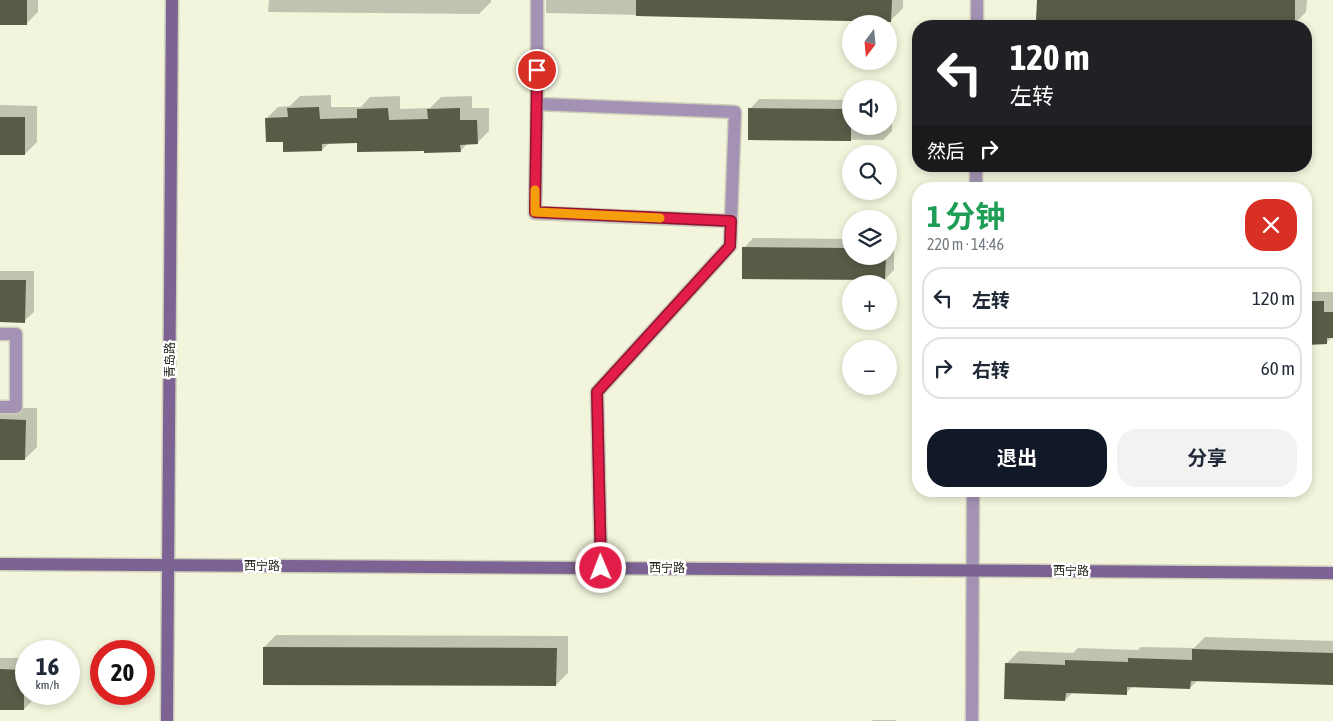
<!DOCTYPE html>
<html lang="zh">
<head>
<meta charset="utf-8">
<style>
	body { margin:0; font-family:"Asap Condensed","Noto Sans SC",sans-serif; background:#f2f2f3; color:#1f2937; height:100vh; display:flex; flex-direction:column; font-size:19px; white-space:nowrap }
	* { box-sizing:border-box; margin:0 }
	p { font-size:16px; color:#747a83 }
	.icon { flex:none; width:28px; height:28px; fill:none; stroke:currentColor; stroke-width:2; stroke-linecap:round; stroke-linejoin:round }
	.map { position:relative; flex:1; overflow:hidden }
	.panel { position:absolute; left:912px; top:182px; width:400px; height:315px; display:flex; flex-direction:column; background:#fff; border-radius:20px; box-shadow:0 2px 8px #0003 }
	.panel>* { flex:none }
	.top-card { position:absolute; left:912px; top:20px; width:400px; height:152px; border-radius:20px; box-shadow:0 2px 8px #0003; background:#202124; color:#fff; overflow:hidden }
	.needle { width:32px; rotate:196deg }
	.controls { position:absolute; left:842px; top:15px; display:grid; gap:10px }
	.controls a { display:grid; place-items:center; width:55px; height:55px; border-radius:50%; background:#fff; box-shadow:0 2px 8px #0003; font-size:25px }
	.speed { position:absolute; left:15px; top:640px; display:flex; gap:10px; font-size:25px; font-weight:700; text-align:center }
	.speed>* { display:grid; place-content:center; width:65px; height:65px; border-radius:50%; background:#fff; box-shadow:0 2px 8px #0003; line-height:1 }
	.speed small { font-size:12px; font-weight:400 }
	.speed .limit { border:8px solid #d22; background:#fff; color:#111 }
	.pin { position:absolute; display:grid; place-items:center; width:42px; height:42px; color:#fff; margin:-21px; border:2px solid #fff; border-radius:50%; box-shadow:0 1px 5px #0007 }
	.me { position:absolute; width:55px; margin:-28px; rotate:359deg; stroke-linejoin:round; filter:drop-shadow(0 0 4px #0008) }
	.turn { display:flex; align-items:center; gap:18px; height:105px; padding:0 15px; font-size:22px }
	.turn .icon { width:65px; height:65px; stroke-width:2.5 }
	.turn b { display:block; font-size:35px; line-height:42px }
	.then { display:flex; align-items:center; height:48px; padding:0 15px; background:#0003; gap:10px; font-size:19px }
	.round { display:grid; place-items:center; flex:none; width:52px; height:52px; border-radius:20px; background:#f2f2f3 }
	.headline { display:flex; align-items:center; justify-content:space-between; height:85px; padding:0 15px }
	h1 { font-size:30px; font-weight:700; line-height:38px; color:#1e9e55 }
	.primary-button { display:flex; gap:10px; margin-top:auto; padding:10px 15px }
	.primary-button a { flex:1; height:58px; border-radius:20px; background:#111827; color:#fff; font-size:20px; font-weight:700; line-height:58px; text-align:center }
	.primary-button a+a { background:#f2f2f3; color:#1f2937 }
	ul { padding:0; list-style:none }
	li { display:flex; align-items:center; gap:15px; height:62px; margin:0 10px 8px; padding:0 5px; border:2px solid #e0e1e3; border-radius:20px }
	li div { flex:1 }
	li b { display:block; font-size:19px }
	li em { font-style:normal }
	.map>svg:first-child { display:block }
	.shadow { fill:#0003 }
	.building { fill:#595b47 }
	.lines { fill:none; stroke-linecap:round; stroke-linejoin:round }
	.lane-casing { stroke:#cdcfba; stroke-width:15 }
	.secondary-casing { stroke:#cdcfba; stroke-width:15 }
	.lane { stroke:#a392b3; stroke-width:12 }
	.secondary { stroke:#7d6393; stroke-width:12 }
	.route-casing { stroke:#92132f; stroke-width:12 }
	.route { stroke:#e11d48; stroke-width:9 }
	.slow { stroke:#f59e0b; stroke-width:9 }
	.labels { text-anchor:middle; stroke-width:5; stroke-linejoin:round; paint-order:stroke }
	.street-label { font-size:12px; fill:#25261d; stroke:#fff }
</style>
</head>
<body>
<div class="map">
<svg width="1333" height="721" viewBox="0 0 1333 721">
	<rect width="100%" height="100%" fill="#f2f4dc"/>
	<!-- shadow -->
	<g class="shadow">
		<path d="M 0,0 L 38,0 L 38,12 L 26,24 L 0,24 Z"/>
		<path d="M 269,0 L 491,0 L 491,2 L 479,14 L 268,12 Z"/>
		<path d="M 546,0 L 903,0 L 903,8 L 891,20 L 546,13 Z"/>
		<path d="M 1038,0 L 1307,0 L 1306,12 L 1294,24 Z"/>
		<path d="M 331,95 L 331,107 L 361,107 L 370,97 L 400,96 L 400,109 L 430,108 L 441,97 L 472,96 L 472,108 L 489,108 L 489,131 L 477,143 L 468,143 L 460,151 L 425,150 L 358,142 L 329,143 L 322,150 L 284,140 L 266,119 L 278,107 L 290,106 L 300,96 Z"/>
		<path d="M 759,99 L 851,100 L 851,126 L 889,126 L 889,101 L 892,101 L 892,131 L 883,140 L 749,139 L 750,109 Z"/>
		<path d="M 0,105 L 37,106 L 37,142 L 25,154 L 0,154 Z"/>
		<path d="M 753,238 L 851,239 L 851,256 L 889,256 L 889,239 L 894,239 L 894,270 L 885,279 L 744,248 Z"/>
		<path d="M 0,271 L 34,271 L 34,312 L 24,321 L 0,321 Z"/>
		<path d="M 1306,292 L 1333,292 L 1333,336 L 1326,343 L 1306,344 Z"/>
		<path d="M 0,408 L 37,408 L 37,447 L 25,459 L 0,458 Z"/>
		<path d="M 276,635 L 568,636 L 568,673 L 556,685 L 264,647 Z"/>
		<path d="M 1205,637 L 1333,641 L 1333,684 L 1198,680 L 1190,688 L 1133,686 L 1126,693 L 1073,692 L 1065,700 L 1007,663 L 1019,651 L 1073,653 L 1078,648 L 1138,650 L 1141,647 L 1194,648 Z"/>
		<path d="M 0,658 L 26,658 L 26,694 L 36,694 L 36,697 L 24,709 L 0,708 Z"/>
		<path d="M 873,720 L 896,720 L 896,721 L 872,721 Z"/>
	</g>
	<!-- building -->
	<g class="building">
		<rect x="0" y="0" width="27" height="25"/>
		<path d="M 636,0 L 892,0 L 891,22 L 636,16 Z"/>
		<path d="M 1037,0 L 1295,0 L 1295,25 L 1036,20 Z"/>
		<path d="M 319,107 L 320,119 L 357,118 L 357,109 L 388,108 L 389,120 L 428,119 L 427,109 L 460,108 L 460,120 L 477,120 L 478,144 L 460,145 L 461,152 L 424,153 L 424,151 L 357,152 L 357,143 L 322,144 L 322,151 L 283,152 L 283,142 L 266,142 L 265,118 L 288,117 L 287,108 Z"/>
		<path d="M 748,108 L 851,109 L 851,141 L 748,140 Z"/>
		<rect x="0" y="117" width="25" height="38"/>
		<path d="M 742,247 L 851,248 L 851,256 L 886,256 L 885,280 L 742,279 Z"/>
		<path d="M 0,280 L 26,280 L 25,323 L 0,322 Z"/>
		<path d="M 1306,301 L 1324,301 L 1324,312 L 1333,312 L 1333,338 L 1327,338 L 1327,344 L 1306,345 Z"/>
		<path d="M 0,419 L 26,420 L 25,460 L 0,460 Z"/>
		<path d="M 263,647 L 557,648 L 556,686 L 263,685 Z"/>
		<path d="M 1192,649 L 1333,653 L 1333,685 L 1191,681 L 1190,689 L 1127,687 L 1127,695 L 1066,693 L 1065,701 L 1004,699 L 1005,663 L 1065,665 L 1065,660 L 1128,662 L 1128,658 L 1192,660 Z"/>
		<path d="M 0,669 L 24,670 L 24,710 L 0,710 Z"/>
	</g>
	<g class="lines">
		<!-- lane casing -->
		<g class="lane-casing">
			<g id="lane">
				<path d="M 537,0 L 537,104 L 535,213 L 731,221"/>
				<path d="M 977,26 L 977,0"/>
				<path d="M 537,104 L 735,112 L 730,246 L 597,392 L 601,568"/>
				<path d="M 976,189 L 976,166"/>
				<path d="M 0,334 L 16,334 L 16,407 L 0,407"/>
				<path d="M 972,721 L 973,491"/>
			</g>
		</g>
		<!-- secondary casing -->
		<g class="secondary-casing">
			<g id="secondary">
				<path d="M 0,564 L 1333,573"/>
				<path d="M 167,721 L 172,0"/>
			</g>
		</g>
		<!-- lane -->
		<use href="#lane" class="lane"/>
		<!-- secondary -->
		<use href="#secondary" class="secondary"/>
	</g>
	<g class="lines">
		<!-- route casing -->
		<g class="route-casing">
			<path id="route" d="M 537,70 L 535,212 L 731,221 L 730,246 L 597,392 L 601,568"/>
		</g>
		<!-- route -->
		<use href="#route" class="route"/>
		<!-- slow -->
		<path class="slow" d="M 535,190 L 535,212 L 660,218"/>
	</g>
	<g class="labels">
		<!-- street labels -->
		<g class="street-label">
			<text transform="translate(170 360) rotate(-90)" y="4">青岛路</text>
			<text x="262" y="570">西宁路</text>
			<text x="667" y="572">西宁路</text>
			<text x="1071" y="575">西宁路</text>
		</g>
	</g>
</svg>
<div class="controls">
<a><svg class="needle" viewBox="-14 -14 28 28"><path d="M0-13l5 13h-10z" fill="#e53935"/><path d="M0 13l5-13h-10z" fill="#747a83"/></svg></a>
<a><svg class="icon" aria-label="sound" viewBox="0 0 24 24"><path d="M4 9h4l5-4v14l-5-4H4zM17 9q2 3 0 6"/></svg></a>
<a><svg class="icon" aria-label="search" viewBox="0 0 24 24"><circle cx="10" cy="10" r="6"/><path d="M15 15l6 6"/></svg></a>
<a><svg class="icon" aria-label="layers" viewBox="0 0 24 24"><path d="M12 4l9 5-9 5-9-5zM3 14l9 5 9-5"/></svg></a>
<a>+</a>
<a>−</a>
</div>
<div class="speed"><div>16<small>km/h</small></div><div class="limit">20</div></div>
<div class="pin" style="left:537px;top:70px;background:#d93025"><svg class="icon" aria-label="arrive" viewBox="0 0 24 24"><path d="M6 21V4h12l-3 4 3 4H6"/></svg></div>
<svg class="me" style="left:601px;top:568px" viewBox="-20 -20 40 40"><circle r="17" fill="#e11d48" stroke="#fff" stroke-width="3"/><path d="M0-11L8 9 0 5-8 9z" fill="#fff"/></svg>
<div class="top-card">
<div class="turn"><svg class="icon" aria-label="left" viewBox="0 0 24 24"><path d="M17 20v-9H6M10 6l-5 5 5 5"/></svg><div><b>120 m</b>左转</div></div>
<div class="then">然后<svg class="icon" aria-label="right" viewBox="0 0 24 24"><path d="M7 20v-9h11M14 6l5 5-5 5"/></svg></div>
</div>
<section class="panel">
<div class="headline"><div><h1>1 分钟</h1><p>220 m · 14:46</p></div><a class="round" style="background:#d93025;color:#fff"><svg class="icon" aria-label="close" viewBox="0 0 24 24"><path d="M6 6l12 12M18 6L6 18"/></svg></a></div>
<ul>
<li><svg class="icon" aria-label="left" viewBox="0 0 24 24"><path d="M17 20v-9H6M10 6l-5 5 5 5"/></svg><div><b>左转</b></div><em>120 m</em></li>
<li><svg class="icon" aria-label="right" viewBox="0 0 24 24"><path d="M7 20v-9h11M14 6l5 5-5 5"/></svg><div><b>右转</b></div><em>60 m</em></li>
</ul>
<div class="primary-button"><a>退出</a><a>分享</a></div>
</section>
</div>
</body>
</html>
